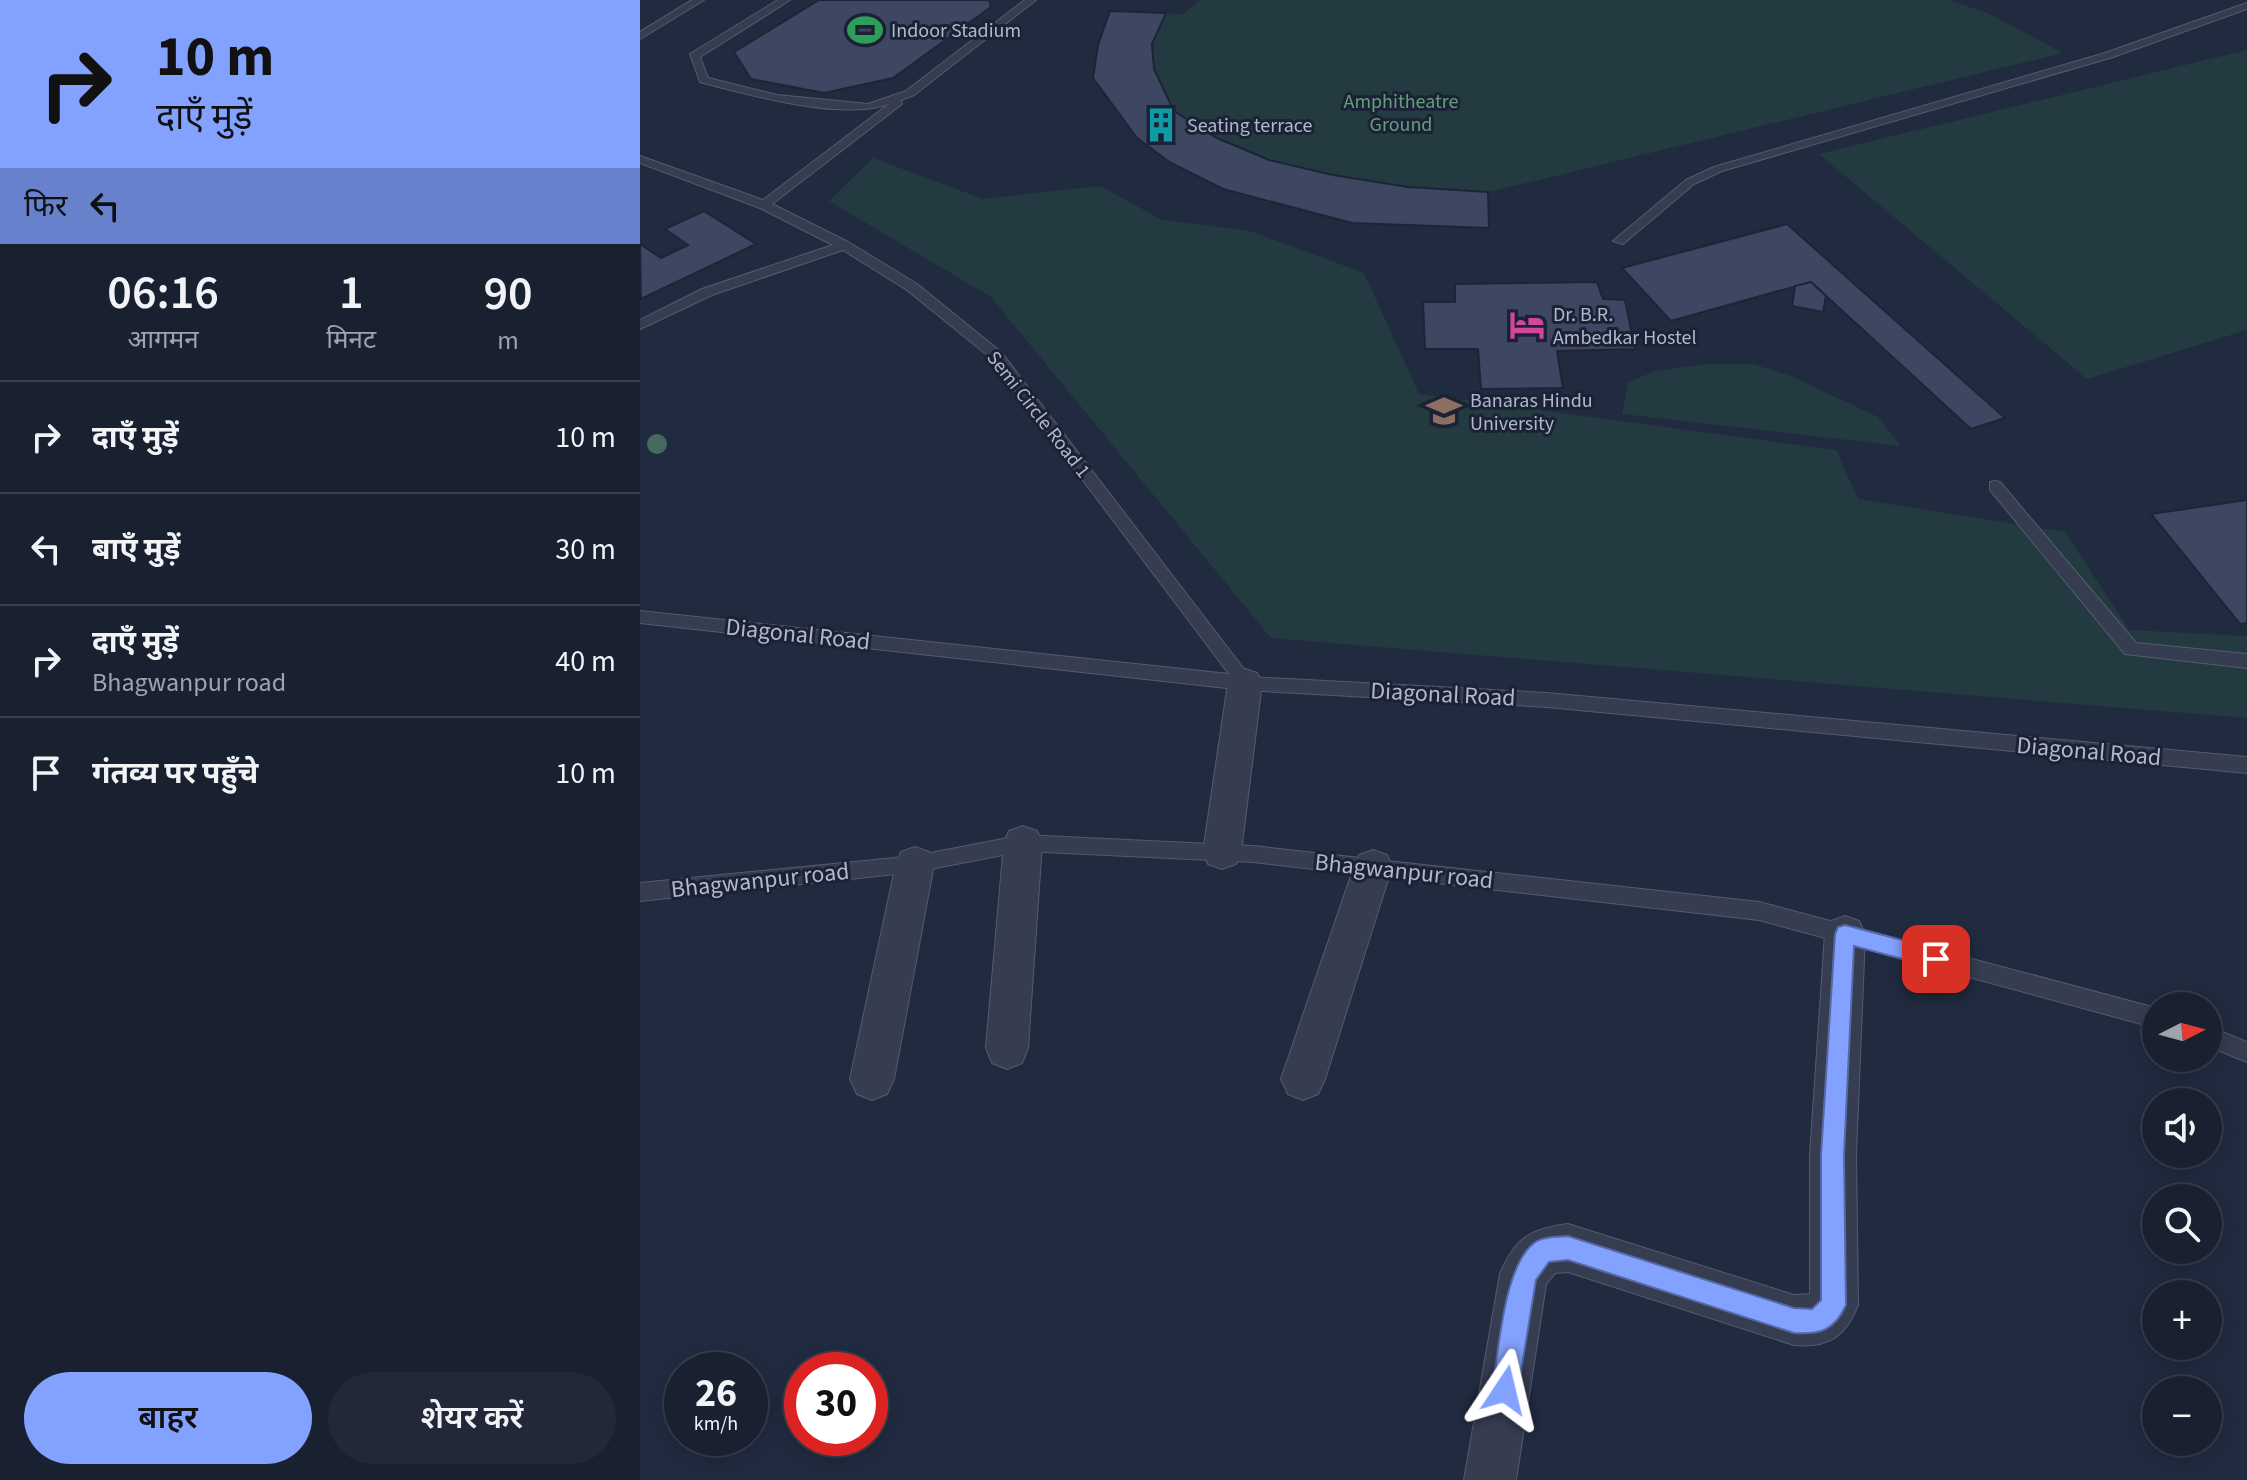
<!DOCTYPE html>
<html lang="hi">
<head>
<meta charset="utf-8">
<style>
	body { margin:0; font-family:"Source Sans 3","Noto Sans Devanagari",sans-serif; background:#222838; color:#f1f3f6; height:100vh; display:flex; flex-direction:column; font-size:30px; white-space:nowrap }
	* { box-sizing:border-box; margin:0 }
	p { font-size:26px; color:#9fa3ab }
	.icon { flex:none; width:44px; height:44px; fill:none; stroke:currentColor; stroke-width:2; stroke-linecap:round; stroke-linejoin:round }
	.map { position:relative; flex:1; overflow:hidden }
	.sheet { display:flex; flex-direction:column; background:#192030; width:640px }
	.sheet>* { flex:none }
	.guide { background:#83a2ff; color:#111; overflow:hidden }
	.needle { width:52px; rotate:84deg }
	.buttons { position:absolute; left:1502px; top:992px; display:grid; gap:16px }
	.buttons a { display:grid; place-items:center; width:80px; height:80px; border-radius:50%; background:#192030; box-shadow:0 4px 20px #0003,0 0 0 2px #373e4c; font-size:40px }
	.speed { position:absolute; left:24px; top:1352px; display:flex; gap:16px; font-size:40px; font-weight:700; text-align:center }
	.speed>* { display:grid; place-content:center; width:104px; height:104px; border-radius:50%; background:#192030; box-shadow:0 4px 20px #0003,0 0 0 2px #373e4c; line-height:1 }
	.speed small { font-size:20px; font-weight:400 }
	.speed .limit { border:12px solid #d22; background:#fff; color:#111 }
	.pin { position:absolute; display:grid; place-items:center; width:68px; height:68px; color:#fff; margin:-34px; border-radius:16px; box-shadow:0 4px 12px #0006 }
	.me { position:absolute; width:88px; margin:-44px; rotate:10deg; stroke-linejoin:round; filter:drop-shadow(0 0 6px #0008) }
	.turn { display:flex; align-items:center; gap:28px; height:168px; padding:0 24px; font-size:36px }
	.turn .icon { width:104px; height:104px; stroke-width:2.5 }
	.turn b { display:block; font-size:56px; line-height:68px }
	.then { display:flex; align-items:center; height:76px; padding:0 24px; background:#0003; gap:16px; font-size:30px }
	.eta { display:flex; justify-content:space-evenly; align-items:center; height:136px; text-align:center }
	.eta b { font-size:48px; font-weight:600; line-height:56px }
	.button { display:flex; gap:16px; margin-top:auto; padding:16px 24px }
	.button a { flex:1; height:92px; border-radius:48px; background:#83a2ff; color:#111; font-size:32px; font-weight:600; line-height:92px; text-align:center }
	.button a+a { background:#222838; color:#f1f3f6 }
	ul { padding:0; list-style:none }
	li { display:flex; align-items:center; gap:24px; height:112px; padding:0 24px; border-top:2px solid #373e4c }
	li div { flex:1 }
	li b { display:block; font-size:30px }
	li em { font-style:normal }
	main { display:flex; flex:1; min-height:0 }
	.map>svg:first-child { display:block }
	.green { fill:#243a41 }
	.building { fill:#3d4761; stroke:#1d2437; stroke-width:2 }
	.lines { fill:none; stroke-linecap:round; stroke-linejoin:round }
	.lane-casing { stroke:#545b6e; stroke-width:2 }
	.street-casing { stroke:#545b6e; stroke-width:2 }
	.lane { fill:#363d50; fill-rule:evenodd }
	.street { fill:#363d50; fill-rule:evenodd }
	.tree { fill:#476a60 }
	.route { fill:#83a2ff; stroke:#5569a6; stroke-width:2 }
	.labels { text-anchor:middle; stroke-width:6; stroke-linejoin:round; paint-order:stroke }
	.far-poi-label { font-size:20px; fill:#b2b8cb; stroke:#1b2235; text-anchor:start }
	.far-park-label { font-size:20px; fill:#669e7b; stroke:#1b2235 }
	.far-street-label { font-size:20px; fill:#b2b8cb; stroke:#1b2235 }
	.street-label { font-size:24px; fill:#b2b8cb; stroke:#1b2235 }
</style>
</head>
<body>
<main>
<section class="sheet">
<div class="guide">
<div class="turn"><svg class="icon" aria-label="right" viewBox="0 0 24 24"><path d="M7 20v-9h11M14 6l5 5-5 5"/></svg><div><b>10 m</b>दाएँ मुड़ें</div></div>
<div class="then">फिर<svg class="icon" aria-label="left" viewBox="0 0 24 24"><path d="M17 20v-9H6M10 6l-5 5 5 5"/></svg></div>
</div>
<div class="eta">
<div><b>06:16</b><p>आगमन</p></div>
<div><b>1</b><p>मिनट</p></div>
<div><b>90</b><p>m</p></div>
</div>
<ul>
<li><svg class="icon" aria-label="right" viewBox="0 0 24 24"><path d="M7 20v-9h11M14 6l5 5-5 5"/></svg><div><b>दाएँ मुड़ें</b></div><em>10 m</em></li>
<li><svg class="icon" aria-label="left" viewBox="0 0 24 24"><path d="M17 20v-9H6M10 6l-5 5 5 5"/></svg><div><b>बाएँ मुड़ें</b></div><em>30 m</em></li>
<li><svg class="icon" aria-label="right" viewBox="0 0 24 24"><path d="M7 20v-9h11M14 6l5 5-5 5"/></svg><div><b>दाएँ मुड़ें</b><p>Bhagwanpur road</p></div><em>40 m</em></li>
<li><svg class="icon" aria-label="arrive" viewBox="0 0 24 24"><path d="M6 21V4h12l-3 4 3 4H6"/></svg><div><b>गंतव्य पर पहुँचे</b></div><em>10 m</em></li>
</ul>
<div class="button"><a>बाहर</a><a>शेयर करें</a></div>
</section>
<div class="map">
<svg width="1607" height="1480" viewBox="0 0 1607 1480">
	<rect width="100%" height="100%" fill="#212b40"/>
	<!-- green -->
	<g class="green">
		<path d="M 561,0 L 1308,0 L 1348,13 L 1423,53 L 849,192 L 849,228 L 712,223 L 583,189 L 531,163 L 497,138 L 453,78 L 458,45 L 470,11 L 543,14 Z"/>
		<path d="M 1607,50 L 1607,330 L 1447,379 L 1179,154 Z"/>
		<path d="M 233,158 L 343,199 L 460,186 L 522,220 L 610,231 L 724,273 L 779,394 L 1196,450 L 1218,499 L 1425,532 L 1489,630 L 1607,636 L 1607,718 L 631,638 L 351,297 L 189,201 Z"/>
		<path d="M 1066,364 L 1112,364 L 1151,376 L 1238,417 L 1261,446 L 982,414 L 988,382 L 1016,371 Z"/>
	</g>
	<!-- building -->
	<g class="building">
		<path d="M 179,0 L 349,0 L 351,7 L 253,78 L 184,93 L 111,79 L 94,52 Z"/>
		<path d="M 470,11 L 526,13 L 512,44 L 514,69 L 534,111 L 577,138 L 629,160 L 693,175 L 768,187 L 848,192 L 849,228 L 712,223 L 583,189 L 531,163 L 497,138 L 453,78 L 458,45 Z"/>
		<path d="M 64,211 L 116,244 L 1,299 L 0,244 L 21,258 L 48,245 L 25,229 Z"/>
		<path d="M 1147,224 L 1365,418 L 1331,429 L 1171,282 L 1031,321 L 982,268 Z"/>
		<path d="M 957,282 L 963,299 L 985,300 L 995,349 L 917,351 L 923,388 L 841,389 L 838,349 L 785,349 L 783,302 L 815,302 L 815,284 Z"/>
		<path d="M 1171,282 L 1186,296 L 1183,312 L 1152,306 L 1155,286 Z"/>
		<path d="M 1607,500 L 1607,623 L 1600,624 L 1511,514 Z"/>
	</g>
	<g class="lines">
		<!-- lane casing -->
		<g class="lane-casing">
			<g id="lane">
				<path d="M 52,0 L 64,0 L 0,39 L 0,32 Z"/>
				<path d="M 138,0 L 150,0 L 60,57 L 68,78 L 137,95 L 228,104 L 266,91 L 385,0 L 396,0 L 274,95 L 261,100 L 262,104 L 132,204 L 208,242 L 277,284 L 361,352 L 610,677 L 907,693 L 1607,757 L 1607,773 L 907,707 L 605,690 L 0,623 L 0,611 L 589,674 L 351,358 L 267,290 L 203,250 L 72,295 L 0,329 L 0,320 L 62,289 L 193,245 L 120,208 L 0,163 L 0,156 L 123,200 L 249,104 C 200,121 111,95 60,82 L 50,54 Z"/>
				<path d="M 1607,3 L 1607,9 L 1473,57 L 1082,171 L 1054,184 L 983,244 L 973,241 L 1046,180 L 1074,167 L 1465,53 Z"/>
				<path d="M 1355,481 L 1360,482 L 1496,643 L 1607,654 L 1607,668 L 1485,654 L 1350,490 L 1350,482 Z"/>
				<path d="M 383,835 L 613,846 L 1119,902 L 1516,1008 L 1516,1028 L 1119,920 L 613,862 L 383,851 L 275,872 L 0,901 L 0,883 L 275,856 Z"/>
				<path d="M 1568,1026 L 1607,1042 L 1607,1062 L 1568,1046 Z"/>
			</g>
		</g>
		<!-- street casing -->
		<g class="street-casing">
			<g id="street">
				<path d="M 605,669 L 617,673 L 622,683 L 601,852 L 596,864 L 582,869 L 568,864 L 563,852 L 588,683 L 593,673 Z"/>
				<path d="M 383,826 L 397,831 L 402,843 L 388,1048 L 382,1063 L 367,1069 L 352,1063 L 346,1048 L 364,843 L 369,831 Z"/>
				<path d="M 275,847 L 289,852 L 294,864 L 254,1079 L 247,1094 L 232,1100 L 217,1094 L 210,1079 L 256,864 L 261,852 Z"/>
				<path d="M 733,850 L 747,855 L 752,867 L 685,1079 L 678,1094 L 663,1100 L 648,1094 L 641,1079 L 714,867 L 719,855 Z"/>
				<path d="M 1205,916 L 1219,921 L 1225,934 L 1216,1155 L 1218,1305 C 1205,1337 1188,1348 1154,1345 L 928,1272 L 915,1273 L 906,1284 L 876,1480 L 824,1480 L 860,1274 C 875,1238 890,1229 928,1224 L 1154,1295 L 1170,1294 L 1170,1155 L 1185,934 L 1191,921 Z"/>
			</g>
		</g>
		<!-- lane -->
		<use href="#lane" class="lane"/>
		<!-- street -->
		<use href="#street" class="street"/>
	</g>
	<!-- trees -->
	<circle class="tree" cx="17" cy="444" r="10"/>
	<!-- route -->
	<path class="route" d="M 1205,925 L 1296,949 L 1303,952 L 1306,959 L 1303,966 L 1296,968 L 1214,946 L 1204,1155 L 1206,1305 C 1195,1330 1180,1335 1154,1333 L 928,1260 L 909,1262 L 896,1280 L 878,1390 L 874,1399 L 865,1403 L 856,1399 L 852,1390 C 859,1352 863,1262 897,1241 C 906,1236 919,1237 928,1236 L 1154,1308 L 1172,1309 L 1181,1300 L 1181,1155 L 1195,934 L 1198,927 Z"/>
	<!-- icons -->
	<defs>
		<g id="stadium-bare" transform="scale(2.76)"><path d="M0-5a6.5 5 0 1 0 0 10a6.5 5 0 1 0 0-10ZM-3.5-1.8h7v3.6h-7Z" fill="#2e9e5b" stroke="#1b2235" stroke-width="2.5" paint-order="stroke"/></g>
		<g id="building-bare" transform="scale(2.76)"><path d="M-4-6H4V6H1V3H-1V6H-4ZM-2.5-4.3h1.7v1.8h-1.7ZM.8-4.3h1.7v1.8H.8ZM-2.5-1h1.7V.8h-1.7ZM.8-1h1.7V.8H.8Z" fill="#0f9aa8" stroke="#1b2235" stroke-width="2.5" paint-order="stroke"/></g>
		<g id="hotel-bare" transform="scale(2.76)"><path d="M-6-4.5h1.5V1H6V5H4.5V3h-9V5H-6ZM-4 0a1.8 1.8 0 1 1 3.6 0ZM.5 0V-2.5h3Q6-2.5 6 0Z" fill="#d1479c" stroke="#1b2235" stroke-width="2.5" paint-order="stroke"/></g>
		<g id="university-bare" transform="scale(2.76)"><path d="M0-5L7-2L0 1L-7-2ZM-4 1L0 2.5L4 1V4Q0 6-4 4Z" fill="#8d6e63" stroke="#1b2235" stroke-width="2.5" paint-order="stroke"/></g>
	</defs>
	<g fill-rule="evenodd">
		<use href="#stadium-bare" x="225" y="30"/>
		<use href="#building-bare" x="521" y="125"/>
		<use href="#hotel-bare" x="887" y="325"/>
		<use href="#university-bare" x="804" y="411"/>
	</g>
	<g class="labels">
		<!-- far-poi labels -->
		<g class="far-poi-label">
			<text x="251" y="37">Indoor Stadium</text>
			<text x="547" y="132">Seating terrace</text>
			<text x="913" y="321">Dr. B.R.<tspan x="913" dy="23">Ambedkar Hostel</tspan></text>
			<text x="830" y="407">Banaras Hindu<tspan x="830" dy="23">University</tspan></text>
		</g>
		<!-- far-park labels -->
		<g class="far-park-label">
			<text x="761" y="108">Amphitheatre<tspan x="761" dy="23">Ground</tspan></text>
		</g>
		<!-- far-street labels -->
		<g class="far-street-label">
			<text transform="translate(399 414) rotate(52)" y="7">Semi Circle Road 1</text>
		</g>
		<!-- street labels -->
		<g class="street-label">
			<text transform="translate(158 634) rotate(6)" y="8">Diagonal Road</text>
			<text transform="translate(803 694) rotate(3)" y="8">Diagonal Road</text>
			<text transform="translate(1449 751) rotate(5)" y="8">Diagonal Road</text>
			<text transform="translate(764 871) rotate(6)" y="8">Bhagwanpur road</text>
			<text transform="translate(120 880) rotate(-6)" y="8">Bhagwanpur road</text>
		</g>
	</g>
</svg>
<div class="buttons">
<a><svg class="needle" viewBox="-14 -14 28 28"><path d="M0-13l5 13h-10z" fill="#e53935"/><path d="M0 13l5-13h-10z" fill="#9fa3ab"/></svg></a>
<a><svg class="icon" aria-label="sound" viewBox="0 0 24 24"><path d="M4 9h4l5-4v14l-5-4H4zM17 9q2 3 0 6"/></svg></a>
<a><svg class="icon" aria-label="search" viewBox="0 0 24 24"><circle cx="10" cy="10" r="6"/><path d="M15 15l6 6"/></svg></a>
<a>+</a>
<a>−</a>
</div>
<div class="speed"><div>26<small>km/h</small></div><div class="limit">30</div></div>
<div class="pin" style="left:1296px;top:959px;background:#d93025"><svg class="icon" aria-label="arrive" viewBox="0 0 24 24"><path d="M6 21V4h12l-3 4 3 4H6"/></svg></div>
<svg class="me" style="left:865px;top:1390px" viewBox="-20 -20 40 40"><path d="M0-17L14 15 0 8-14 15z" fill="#83a2ff" stroke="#fff" stroke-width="4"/></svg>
</div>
</main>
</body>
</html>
